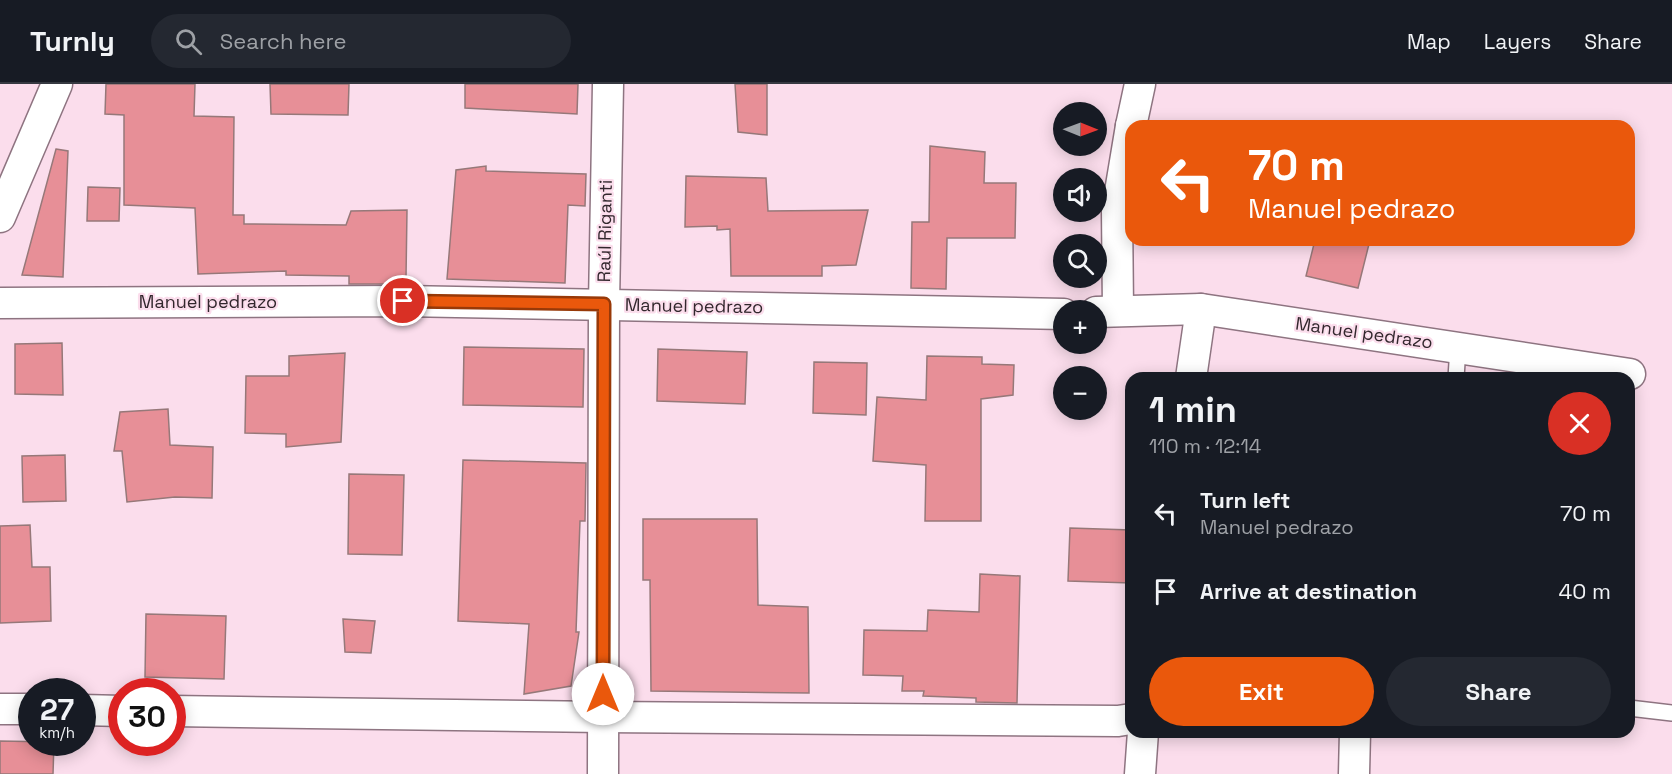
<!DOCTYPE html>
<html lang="en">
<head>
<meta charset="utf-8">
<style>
	body { margin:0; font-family:"Space Grotesk",sans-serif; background:#242831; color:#f1f3f6; height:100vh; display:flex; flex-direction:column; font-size:22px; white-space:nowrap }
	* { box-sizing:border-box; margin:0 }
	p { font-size:20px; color:#9ea1a6 }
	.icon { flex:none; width:33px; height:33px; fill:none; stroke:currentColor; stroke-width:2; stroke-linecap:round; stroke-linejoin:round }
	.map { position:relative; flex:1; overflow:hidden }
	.sheet { position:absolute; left:1125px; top:288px; width:510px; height:366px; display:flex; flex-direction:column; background:#171b24; border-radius:18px; box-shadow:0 3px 15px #0003 }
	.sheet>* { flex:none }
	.top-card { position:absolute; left:1125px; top:36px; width:510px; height:126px; border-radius:18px; box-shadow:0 3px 15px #0003; background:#ea580c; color:#fff; overflow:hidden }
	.needle { width:39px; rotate:91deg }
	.controls { position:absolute; left:1053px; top:18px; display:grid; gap:12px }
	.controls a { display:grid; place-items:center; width:54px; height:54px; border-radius:50%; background:#171b24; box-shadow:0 3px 15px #0003; font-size:30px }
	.speed { position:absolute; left:18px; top:594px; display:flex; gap:12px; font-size:30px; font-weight:700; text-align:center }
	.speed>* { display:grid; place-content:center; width:78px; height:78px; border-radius:50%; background:#171b24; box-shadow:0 3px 15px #0003; line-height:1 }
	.speed small { font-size:15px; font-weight:400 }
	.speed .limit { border:9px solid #d22; background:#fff; color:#111 }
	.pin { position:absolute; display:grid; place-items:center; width:51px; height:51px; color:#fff; margin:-26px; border:3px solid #fff; border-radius:50%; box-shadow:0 2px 6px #0007 }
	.me { position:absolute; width:66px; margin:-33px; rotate:0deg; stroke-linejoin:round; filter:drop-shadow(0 0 4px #0008) }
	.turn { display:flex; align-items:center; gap:21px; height:126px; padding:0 24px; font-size:27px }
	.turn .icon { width:78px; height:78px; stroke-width:2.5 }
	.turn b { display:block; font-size:42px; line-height:51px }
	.round { display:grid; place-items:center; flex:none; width:63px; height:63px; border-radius:32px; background:#242831 }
	.overview { display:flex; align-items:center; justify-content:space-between; height:102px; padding:0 24px }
	h1 { font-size:36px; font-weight:700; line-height:45px }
	.primary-button { display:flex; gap:12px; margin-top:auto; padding:12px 24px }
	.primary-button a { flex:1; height:69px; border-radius:36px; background:#ea580c; color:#fff; font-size:24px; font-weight:700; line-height:69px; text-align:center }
	.primary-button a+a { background:#242831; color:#f1f3f6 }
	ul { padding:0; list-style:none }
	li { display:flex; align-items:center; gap:18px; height:78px; padding:0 24px }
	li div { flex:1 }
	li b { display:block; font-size:22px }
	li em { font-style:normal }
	header { display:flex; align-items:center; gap:36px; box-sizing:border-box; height:84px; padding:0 30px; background:#171b24; border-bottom:2px solid #363941 }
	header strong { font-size:28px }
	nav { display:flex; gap:33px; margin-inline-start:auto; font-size:21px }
	.search { width:420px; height:54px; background:#242831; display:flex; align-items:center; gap:15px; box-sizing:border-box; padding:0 21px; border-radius:33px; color:#9ea1a6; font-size:22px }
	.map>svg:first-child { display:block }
	.building { fill:#e78f97; stroke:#967879; stroke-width:1.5 }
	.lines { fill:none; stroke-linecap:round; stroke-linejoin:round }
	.service-casing { stroke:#8e7481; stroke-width:18 }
	.minor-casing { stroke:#8e7481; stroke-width:33 }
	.service { stroke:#fff; stroke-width:15 }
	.minor { stroke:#fff; stroke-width:30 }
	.route-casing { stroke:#983908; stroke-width:15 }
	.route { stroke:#ea580c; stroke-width:10 }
	.labels { text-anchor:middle; stroke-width:4.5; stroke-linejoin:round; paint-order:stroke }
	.street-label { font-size:18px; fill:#32272d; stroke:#fbddec }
</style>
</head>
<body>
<header>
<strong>Turnly</strong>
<div class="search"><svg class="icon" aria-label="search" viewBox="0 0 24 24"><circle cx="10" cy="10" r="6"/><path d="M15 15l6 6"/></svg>Search here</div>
<nav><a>Map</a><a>Layers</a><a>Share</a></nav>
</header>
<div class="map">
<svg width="1672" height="690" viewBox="0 0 1672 690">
	<rect width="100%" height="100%" fill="#fbddec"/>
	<!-- building -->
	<g class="building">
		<path d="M 106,0 L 195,0 L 194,32 L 234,33 L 233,131 L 244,131 L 244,140 L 346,141 L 351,127 L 407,126 L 406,194 L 403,193 L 403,200 L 349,200 L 349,192 L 286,191 L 286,187 L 198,190 L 195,124 L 124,121 L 124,31 L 105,30 Z"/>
		<path d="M 270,0 L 349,0 L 348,31 L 271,30 Z"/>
		<path d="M 465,0 L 578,0 L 577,30 L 465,24 Z"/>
		<path d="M 735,0 L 767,0 L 767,51 L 738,48 Z"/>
		<path d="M 930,62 L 985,68 L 984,99 L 1016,99 L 1015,154 L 947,154 L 946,205 L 911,204 L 912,138 L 929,138 Z"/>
		<path d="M 56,65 L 68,67 L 63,193 L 22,191 Z"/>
		<path d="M 486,82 L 486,87 L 586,90 L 585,122 L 568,121 L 565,199 L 447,195 L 456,86 Z"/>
		<path d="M 686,92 L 766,94 L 768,127 L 868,126 L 856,181 L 822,182 L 822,192 L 731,192 L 730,145 L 717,146 L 717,142 L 685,143 Z"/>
		<path d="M 88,103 L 120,104 L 119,137 L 87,137 Z"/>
		<path d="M 1315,156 L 1370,156 L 1358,204 L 1306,192 Z"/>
		<path d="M 62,259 L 63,311 L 15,310 L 15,260 Z"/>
		<path d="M 464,263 L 584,265 L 583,323 L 463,321 Z"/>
		<path d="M 658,265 L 747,268 L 745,320 L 657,317 Z"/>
		<path d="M 345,269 L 341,358 L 286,363 L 286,350 L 245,349 L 246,292 L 289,292 L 289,272 Z"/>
		<path d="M 927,272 L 982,273 L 982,280 L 1014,281 L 1013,311 L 981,315 L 981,437 L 925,437 L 926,381 L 873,377 L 877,313 L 926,316 Z"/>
		<path d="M 814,278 L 867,279 L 866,331 L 813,329 Z"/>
		<path d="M 168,325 L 170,361 L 213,363 L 212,414 L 175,413 L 127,418 L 122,367 L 114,367 L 120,328 Z"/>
		<path d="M 65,371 L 66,417 L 23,418 L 22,372 Z"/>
		<path d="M 463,376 L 586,379 L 585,437 L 580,437 L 576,548 L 579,548 L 571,602 L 524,610 L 529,540 L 458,537 Z"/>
		<path d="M 349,390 L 404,391 L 402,471 L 348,470 Z"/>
		<path d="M 643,435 L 757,435 L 758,521 L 808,523 L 809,609 L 651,607 L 650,496 L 643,496 Z"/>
		<path d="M 30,441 L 32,483 L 50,483 L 51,537 L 0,539 L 0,442 Z"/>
		<path d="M 1070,444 L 1131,446 L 1131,499 L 1068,497 Z"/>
		<path d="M 980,490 L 1020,492 L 1017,619 L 976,618 L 976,614 L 923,612 L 924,607 L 902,607 L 903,592 L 863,591 L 864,546 L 927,547 L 928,526 L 979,528 Z"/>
		<path d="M 146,530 L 226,532 L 224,595 L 145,593 Z"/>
		<path d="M 343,535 L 375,537 L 371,569 L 345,568 Z"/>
		<path d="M 0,657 L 54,658 L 53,690 L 0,690 Z"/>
	</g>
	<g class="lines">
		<!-- service casing -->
		<g class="service-casing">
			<g id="service">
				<path d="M 1456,294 L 1458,263"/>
				<path d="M 1629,624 L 1672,629"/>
			</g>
		</g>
		<!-- minor casing -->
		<g class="minor-casing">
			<g id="minor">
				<path d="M 1131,42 L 1140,0"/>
				<path d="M 0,133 L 57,0"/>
				<path d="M 0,219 L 403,217 L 1064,230"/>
				<path d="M 1118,226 L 1117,126 L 1131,42"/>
				<path d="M 1096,228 L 1201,225 L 1630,290"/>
				<path d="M 1191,294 L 1201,225"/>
				<path d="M 0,625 L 32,625"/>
				<path d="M 82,626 L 122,627"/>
				<path d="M 172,627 L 603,633 L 1118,637 L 1131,635"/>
				<path d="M 603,690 L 604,220 L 608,0"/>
				<path d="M 1140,690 L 1143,648"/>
				<path d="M 1354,690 L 1355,648"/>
			</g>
		</g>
		<!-- service -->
		<use href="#service" class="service"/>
		<!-- minor -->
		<use href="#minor" class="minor"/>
	</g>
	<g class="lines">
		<!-- route casing -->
		<g class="route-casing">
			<path id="route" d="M 403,217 L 604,220 L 603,610"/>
		</g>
		<!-- route -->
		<use href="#route" class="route"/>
	</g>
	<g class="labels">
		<!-- street labels -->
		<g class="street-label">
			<text transform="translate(605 147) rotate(-89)" y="6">Raúl Riganti</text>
			<text x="208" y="224">Manuel pedrazo</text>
			<text transform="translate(694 222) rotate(1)" y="6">Manuel pedrazo</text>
			<text transform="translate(1364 249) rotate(8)" y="6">Manuel pedrazo</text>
		</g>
	</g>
</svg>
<div class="controls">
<a><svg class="needle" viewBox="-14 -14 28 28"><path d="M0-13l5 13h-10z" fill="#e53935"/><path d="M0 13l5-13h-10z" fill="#9ea1a6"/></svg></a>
<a><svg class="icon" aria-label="sound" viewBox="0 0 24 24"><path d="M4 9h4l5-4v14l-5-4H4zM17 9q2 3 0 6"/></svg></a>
<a><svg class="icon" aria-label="search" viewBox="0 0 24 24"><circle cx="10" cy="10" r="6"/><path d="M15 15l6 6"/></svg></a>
<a>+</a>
<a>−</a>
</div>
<div class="speed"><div>27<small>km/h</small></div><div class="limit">30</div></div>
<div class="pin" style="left:403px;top:217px;background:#d93025"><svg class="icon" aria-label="arrive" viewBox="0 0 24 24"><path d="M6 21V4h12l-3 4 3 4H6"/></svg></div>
<svg class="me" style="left:603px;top:610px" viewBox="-20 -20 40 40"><circle r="19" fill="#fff"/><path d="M0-13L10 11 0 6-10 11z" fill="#ea580c"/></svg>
<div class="top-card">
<div class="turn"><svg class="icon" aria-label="left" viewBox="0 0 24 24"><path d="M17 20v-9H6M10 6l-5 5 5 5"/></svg><div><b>70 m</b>Manuel pedrazo</div></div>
</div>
<section class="sheet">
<div class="overview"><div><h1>1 min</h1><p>110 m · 12:14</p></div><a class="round" style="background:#d93025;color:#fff"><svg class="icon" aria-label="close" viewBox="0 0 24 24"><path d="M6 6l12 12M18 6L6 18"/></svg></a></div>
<ul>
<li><svg class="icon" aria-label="left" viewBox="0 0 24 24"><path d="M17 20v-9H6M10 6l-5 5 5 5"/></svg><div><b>Turn left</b><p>Manuel pedrazo</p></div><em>70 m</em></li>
<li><svg class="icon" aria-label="arrive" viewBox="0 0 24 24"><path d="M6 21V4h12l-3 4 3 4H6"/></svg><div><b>Arrive at destination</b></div><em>40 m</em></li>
</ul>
<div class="primary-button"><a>Exit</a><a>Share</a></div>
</section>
</div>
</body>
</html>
